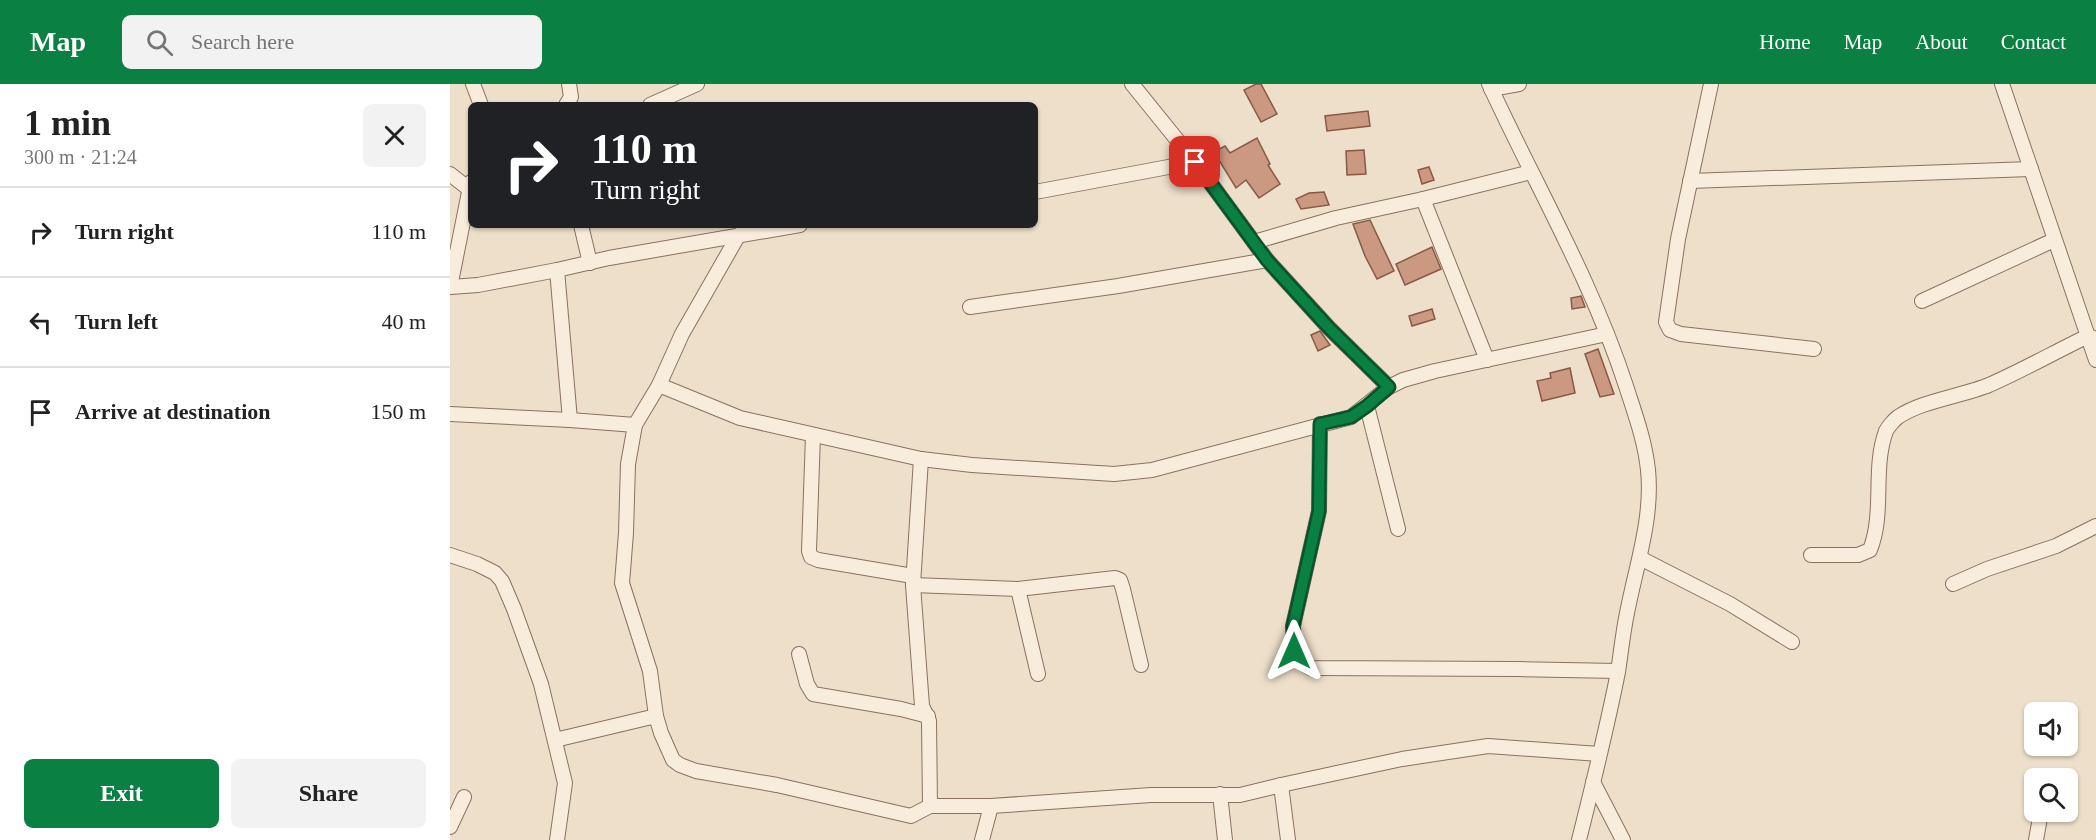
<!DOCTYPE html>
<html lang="en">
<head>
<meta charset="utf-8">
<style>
	body { margin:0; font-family:"Times New Roman",serif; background:#f2f2f2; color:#222; height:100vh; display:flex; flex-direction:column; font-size:22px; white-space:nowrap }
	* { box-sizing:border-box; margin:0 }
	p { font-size:20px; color:#767676 }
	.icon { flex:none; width:33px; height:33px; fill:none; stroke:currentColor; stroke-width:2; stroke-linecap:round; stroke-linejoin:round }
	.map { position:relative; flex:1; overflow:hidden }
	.panel { display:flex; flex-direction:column; background:#fff; width:450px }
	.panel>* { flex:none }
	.guide { position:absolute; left:18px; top:18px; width:570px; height:126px; border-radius:9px; box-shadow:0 2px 4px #0004; background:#202124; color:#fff; overflow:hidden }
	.buttons { position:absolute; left:1574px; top:618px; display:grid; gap:12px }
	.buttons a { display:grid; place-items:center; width:54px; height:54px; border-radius:9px; background:#fff; box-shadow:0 2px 4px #0004; font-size:30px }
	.pin { position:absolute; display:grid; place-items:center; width:51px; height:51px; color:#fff; margin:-26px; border-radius:12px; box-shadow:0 3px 9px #0006 }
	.me { position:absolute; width:66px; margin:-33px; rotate:0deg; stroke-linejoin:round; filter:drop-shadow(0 0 4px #0008) }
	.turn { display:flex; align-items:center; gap:21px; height:126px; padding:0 24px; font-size:27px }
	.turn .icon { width:78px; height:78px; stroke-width:2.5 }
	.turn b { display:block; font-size:42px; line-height:51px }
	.round { display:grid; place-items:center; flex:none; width:63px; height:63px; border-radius:9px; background:#f2f2f2 }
	.summary { display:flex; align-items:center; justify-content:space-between; height:102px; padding:0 24px }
	h1 { font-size:36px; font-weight:800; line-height:45px }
	.action { display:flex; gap:12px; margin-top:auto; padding:12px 24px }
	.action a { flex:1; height:69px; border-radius:9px; background:#0b8043; color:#fff; font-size:24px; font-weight:800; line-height:69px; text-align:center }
	.action a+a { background:#f2f2f2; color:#222 }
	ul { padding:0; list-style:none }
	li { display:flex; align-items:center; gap:18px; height:90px; padding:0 24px; border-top:2px solid #e0e0e0 }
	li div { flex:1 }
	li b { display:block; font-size:22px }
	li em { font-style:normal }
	header { display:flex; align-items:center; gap:36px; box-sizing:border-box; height:84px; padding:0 30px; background:#0b8043; color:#fff }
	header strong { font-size:28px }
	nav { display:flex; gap:33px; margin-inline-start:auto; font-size:21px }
	.search { width:420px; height:54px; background:#f2f2f2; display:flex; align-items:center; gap:15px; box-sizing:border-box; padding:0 21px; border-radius:9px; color:#767676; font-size:22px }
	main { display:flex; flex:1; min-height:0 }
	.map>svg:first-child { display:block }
	.building { fill:#cb9881; stroke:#895945; stroke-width:1.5 }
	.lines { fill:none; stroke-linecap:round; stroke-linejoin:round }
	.minor-casing { stroke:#8a715e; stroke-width:16 }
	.minor { stroke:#f8eddd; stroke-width:14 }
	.route-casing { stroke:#07532c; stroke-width:15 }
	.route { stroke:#0b8043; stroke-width:10 }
</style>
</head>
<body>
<header>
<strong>Map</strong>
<div class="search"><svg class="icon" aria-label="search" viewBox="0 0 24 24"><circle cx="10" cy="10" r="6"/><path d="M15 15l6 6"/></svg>Search here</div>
<nav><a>Home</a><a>Map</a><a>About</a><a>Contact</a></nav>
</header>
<main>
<section class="panel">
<div class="summary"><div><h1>1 min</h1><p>300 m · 21:24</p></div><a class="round"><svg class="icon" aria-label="close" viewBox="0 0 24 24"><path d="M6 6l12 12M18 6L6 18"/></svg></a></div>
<ul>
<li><svg class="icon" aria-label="right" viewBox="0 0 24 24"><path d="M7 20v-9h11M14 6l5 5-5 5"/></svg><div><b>Turn right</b></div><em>110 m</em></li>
<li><svg class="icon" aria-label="left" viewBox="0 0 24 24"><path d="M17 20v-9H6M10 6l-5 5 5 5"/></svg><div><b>Turn left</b></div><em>40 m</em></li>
<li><svg class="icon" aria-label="arrive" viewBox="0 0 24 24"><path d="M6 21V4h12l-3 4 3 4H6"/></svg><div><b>Arrive at destination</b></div><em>150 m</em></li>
</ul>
<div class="action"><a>Exit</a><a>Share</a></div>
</section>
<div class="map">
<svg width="1646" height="756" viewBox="0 0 1646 756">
	<rect width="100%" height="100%" fill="#eedfca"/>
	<!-- building -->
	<g class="building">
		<path d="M 806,0 L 811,0 L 827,30 L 811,38 L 794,6 Z"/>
		<path d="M 918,27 L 920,42 L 877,47 L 875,32 Z"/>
		<path d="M 807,54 L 820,80 L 818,81 L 830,100 L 809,114 L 796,96 L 786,104 L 764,68 L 775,62 L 780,69 Z"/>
		<path d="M 914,66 L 916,90 L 897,91 L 896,67 Z"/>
		<path d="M 979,83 L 984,96 L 972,100 L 968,86 Z"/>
		<path d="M 874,108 L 879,121 L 851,125 L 846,115 L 859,109 Z"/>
		<path d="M 920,136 L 944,187 L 927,195 L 915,172 L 903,140 Z"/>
		<path d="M 982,163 L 991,185 L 955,201 L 946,180 Z"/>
		<path d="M 1131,212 L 1135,223 L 1122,225 L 1121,214 Z"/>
		<path d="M 982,225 L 985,235 L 962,242 L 959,232 Z"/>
		<path d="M 870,247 L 880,261 L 868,267 L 861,251 Z"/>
		<path d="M 1148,265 L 1164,310 L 1150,313 L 1135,270 Z"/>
		<path d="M 1120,284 L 1125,309 L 1092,317 L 1087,297 L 1101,294 L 1100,289 Z"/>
	</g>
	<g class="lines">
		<!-- minor casing -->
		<g class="minor-casing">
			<g id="minor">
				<path d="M 23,0 L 31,21"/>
				<path d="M 682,0 L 745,78 L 817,176 L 879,244 L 939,303"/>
				<path d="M 1039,0 C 1085,100 1142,197 1176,302 C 1185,330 1195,357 1198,386 C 1203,434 1186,482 1177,529 C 1173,548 1171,568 1168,588 C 1157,644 1143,700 1129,756"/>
				<path d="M 1261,0 L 1228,155 L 1216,238 L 1220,246 L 1231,250 L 1364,265"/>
				<path d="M 1552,0 L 1646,276"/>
				<path d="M 1041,5 L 1069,0"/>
				<path d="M 116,21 L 121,13 L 119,0"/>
				<path d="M 200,21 L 247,0"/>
				<path d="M 0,90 L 19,105"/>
				<path d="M 1240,97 L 1581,85"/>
				<path d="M 585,108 L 745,78"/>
				<path d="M 973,115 L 1037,276"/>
				<path d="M 131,141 L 140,179"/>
				<path d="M 300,141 L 288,152 L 232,250 L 209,301 L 185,341 L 178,380 L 176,449 L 172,499 L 200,587 L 206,632 L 211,649 L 223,676 L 230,681 L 246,687 L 327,701 L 461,732 L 480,722 L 541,722 L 701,711 L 790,711 L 831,701 L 952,675 L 1038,662 L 1149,670"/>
				<path d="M 804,158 L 886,134 L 973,115 L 1081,88"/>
				<path d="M 107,186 L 120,336"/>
				<path d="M 0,203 L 28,201 L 107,186 L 159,174 L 350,141"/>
				<path d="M 0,203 L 21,98"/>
				<path d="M 1472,217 L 1604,156"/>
				<path d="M 520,223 L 668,202 L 817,176"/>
				<path d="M 209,301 L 290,334 L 471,375 L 522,381 L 664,390 L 702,386 L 901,333 L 939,303 L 953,296 L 985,287 L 1157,250"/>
				<path d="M 917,322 L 948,445"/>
				<path d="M 0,330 L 120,336 L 185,341"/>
				<path d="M 870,340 L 869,427 L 843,542 L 844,567 L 850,578 L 861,584 L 1067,585 L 1168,587"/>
				<path d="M 363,351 L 359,467 L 361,473 L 368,476 L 463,492"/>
				<path d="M 471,375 L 463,501 L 472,622 L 479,637 L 480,722"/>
				<path d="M 0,471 L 27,480 L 45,489 L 52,497 L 64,525 L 91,600 L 115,699 L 107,756"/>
				<path d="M 1361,471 L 1408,471 L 1420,466 C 1435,428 1422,385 1436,347 C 1438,343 1444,336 1448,333 C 1471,317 1512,312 1539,301 C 1573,286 1605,268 1638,252 L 1646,255"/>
				<path d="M 1190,474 L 1280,520 L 1342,558"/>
				<path d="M 1503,500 L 1537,485 L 1606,462 L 1646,442"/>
				<path d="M 463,501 L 568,505 L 665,494 L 670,496 L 673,505 L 691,581"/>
				<path d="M 568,505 L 588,590"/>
				<path d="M 349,570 L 357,600 L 363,610 L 451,625 L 478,632"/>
				<path d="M 105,656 L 206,632"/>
				<path d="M 1143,698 L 1173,756"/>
				<path d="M 831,701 L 838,756"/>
				<path d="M 770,710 L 775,756"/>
				<path d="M 0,743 L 14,713"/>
				<path d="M 532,756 L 541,722"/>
				<path d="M 1586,756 L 1591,728"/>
			</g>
		</g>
		<!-- minor -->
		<use href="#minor" class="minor"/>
	</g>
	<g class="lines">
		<!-- route casing -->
		<g class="route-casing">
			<path id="route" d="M 745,78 L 817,176 L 879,244 L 939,303 L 917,322 L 901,333 L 870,340 L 869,427 L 843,542 L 844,567"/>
		</g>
		<!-- route -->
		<use href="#route" class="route"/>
	</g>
</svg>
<div class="buttons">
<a><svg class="icon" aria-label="sound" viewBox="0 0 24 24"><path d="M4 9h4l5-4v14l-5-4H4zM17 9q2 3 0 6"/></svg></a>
<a><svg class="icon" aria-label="search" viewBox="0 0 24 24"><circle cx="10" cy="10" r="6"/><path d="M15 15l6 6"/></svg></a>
</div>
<div class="pin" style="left:745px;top:78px;background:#d93025"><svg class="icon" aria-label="arrive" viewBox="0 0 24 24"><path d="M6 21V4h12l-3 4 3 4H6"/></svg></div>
<svg class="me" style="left:844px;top:567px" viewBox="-20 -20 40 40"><path d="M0-17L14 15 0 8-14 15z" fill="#0b8043" stroke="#fff" stroke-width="4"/></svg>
<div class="guide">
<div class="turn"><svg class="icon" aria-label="right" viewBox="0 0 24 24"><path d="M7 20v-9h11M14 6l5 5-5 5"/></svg><div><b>110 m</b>Turn right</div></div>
</div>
</div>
</main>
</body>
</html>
